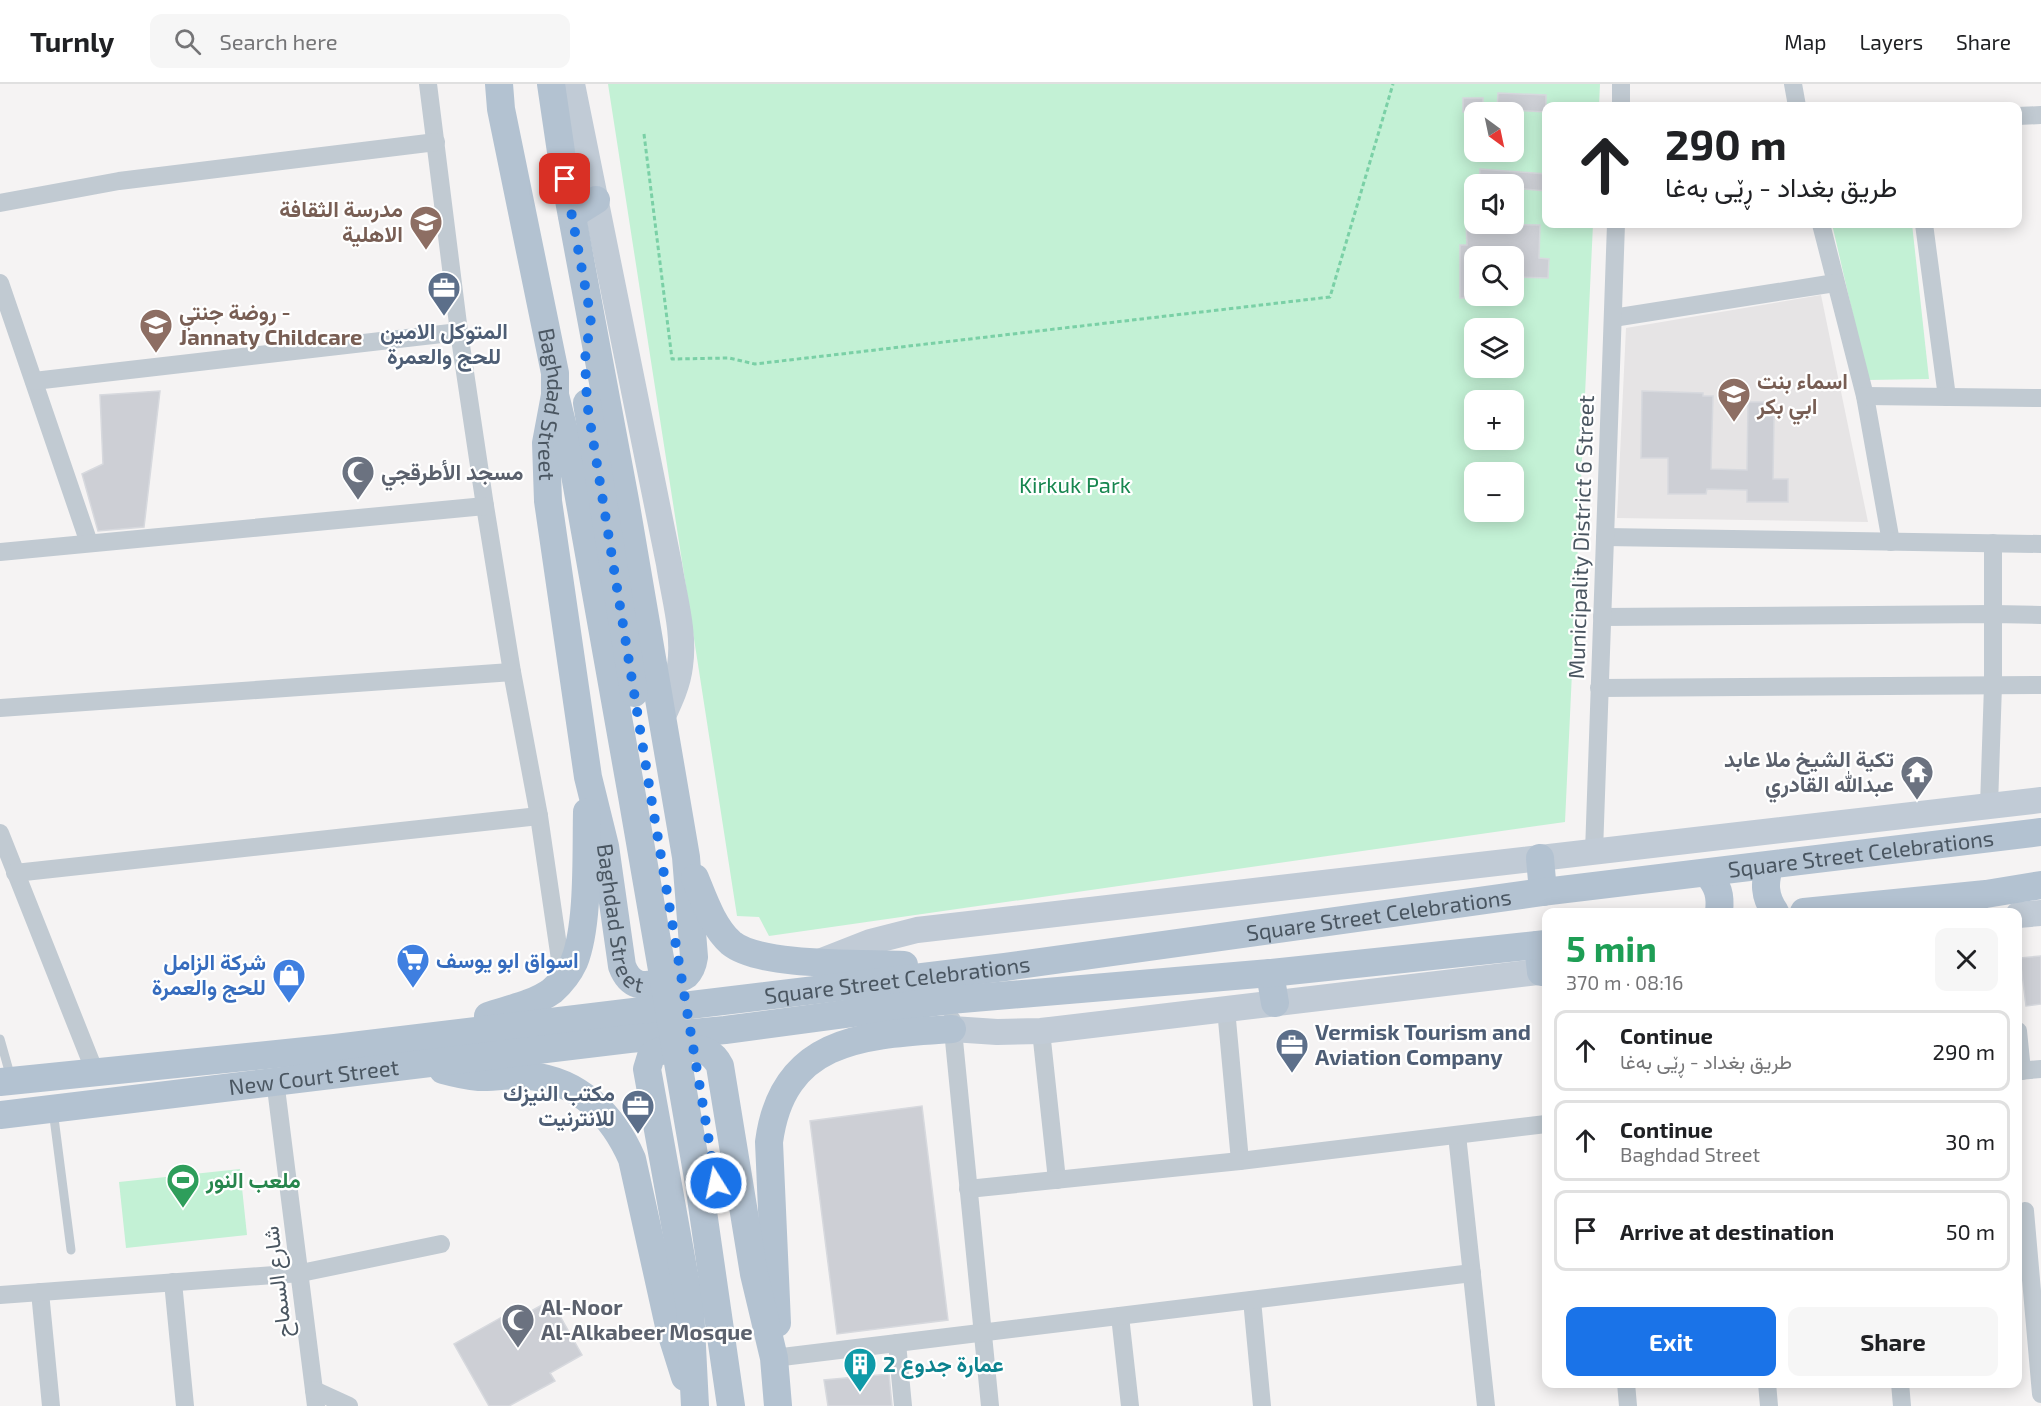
<!DOCTYPE html>
<html lang="en">
<head>
<meta charset="utf-8">
<style>
	body { margin:0; font-family:"Exo 2",Vazirmatn,sans-serif; background:#f6f6f6; color:#202124; height:100vh; display:flex; flex-direction:column; font-size:22px; white-space:nowrap }
	* { box-sizing:border-box; margin:0 }
	p { font-size:20px; color:#757577 }
	.icon { flex:none; width:33px; height:33px; fill:none; stroke:currentColor; stroke-width:2; stroke-linecap:round; stroke-linejoin:round }
	.map { position:relative; flex:1; overflow:hidden }
	.side { position:absolute; left:1542px; top:824px; width:480px; height:480px; display:flex; flex-direction:column; background:#fff; border-radius:12px; box-shadow:0 3px 15px #0003 }
	.side>* { flex:none }
	.hud { position:absolute; left:1542px; top:18px; width:480px; height:126px; border-radius:12px; box-shadow:0 3px 15px #0003; background:#fff; color:#202124; overflow:hidden }
	.needle { width:39px; rotate:147deg }
	.fabs { position:absolute; left:1464px; top:18px; display:grid; gap:12px }
	.fabs a { display:grid; place-items:center; width:60px; height:60px; border-radius:12px; background:#fff; box-shadow:0 3px 15px #0003; font-size:30px }
	.pin { position:absolute; display:grid; place-items:center; width:51px; height:51px; color:#fff; margin:-26px; border-radius:12px; box-shadow:0 3px 9px #0006 }
	.me { position:absolute; width:66px; margin:-33px; rotate:350deg; stroke-linejoin:round; filter:drop-shadow(0 0 4px #0008) }
	.turn { display:flex; align-items:center; gap:21px; height:126px; padding:0 24px; font-size:27px }
	.turn .icon { width:78px; height:78px; stroke-width:2.5 }
	.turn b { display:block; font-size:42px; line-height:51px }
	.round { display:grid; place-items:center; flex:none; width:63px; height:63px; border-radius:12px; background:#f6f6f6 }
	.headline { display:flex; align-items:center; justify-content:space-between; height:102px; padding:0 24px }
	h1 { font-size:36px; font-weight:700; line-height:45px; color:#1e9e55 }
	.button { display:flex; gap:12px; margin-top:auto; padding:12px 24px }
	.button a { flex:1; height:69px; border-radius:12px; background:#1a73e8; color:#fff; font-size:24px; font-weight:700; line-height:69px; text-align:center }
	.button a+a { background:#f6f6f6; color:#202124 }
	ul { padding:0; list-style:none }
	li { display:flex; align-items:center; gap:18px; height:81px; margin:0 12px 9px; padding:0 12px; border:3px solid #e0e0e0; border-radius:12px }
	li div { flex:1 }
	li b { display:block; font-size:22px }
	li em { font-style:normal }
	header { display:flex; align-items:center; gap:36px; box-sizing:border-box; height:84px; padding:0 30px; background:#fff; border-bottom:2px solid #e0e0e0 }
	header strong { font-size:28px }
	nav { display:flex; gap:33px; margin-inline-start:auto; font-size:21px }
	.search { width:420px; height:54px; background:#f6f6f6; display:flex; align-items:center; gap:15px; box-sizing:border-box; padding:0 21px; border-radius:12px; color:#757577; font-size:22px }
	.map>svg:first-child { display:block }
	.education { fill:#e6e4e5 }
	.green { fill:#c3f1d5; fill-rule:evenodd }
	.building { fill:#cdcfd5; stroke:#d7d9de; stroke-width:1.5 }
	.lines { fill:none; stroke-linecap:round; stroke-linejoin:round }
	.path { stroke:#7ad0a6; stroke-width:3; stroke-dasharray:4.5 3; stroke-linecap:butt }
	.service { stroke:#c1cad2; stroke-width:9 }
	.minor { stroke:#c1cad2; stroke-width:18 }
	.secondary { stroke:#c1cbd6; stroke-width:26 }
	.primary { stroke:#b3c2d1; stroke-width:28 }
	.primary-bridge { stroke:#b3c2d1; stroke-width:28 }
	.route { stroke:#1a73e8; stroke-width:10; stroke-dasharray:0 18 }
	.labels { text-anchor:middle; stroke-width:4.5; stroke-linejoin:round; paint-order:stroke }
	.education-label { font-size:22px; font-weight:bold; fill:#785e54; stroke:#fff; text-anchor:start }
	.service-label { font-size:22px; font-weight:bold; fill:#4e5e75; stroke:#fff }
	.street-label { font-size:22px; fill:#4a5661; stroke:#fff }
	.worship-label { font-size:22px; font-weight:bold; fill:#5b616d; stroke:#fff; text-anchor:start }
	.park-label { font-size:22px; fill:#17864f; stroke:#fff }
	.shop-label { font-size:22px; font-weight:bold; fill:#366cbe; stroke:#fff; text-anchor:start }
	.leisure-label { font-size:22px; font-weight:bold; fill:#27864d; stroke:#fff; text-anchor:start }
	.culture-label { font-size:22px; font-weight:bold; fill:#0d838f; stroke:#fff; text-anchor:start }
</style>
</head>
<body>
<header>
<strong>Turnly</strong>
<div class="search"><svg class="icon" aria-label="search" viewBox="0 0 24 24"><circle cx="10" cy="10" r="6"/><path d="M15 15l6 6"/></svg>Search here</div>
<nav><a>Map</a><a>Layers</a><a>Share</a></nav>
</header>
<div class="map">
<svg width="2041" height="1322" viewBox="0 0 2041 1322">
	<rect width="100%" height="100%" fill="#f5f3f3"/>
	<!-- education -->
	<path class="education" d="M 1821,211 L 1868,438 L 1617,434 L 1626,244 Z"/>
	<!-- green -->
	<g class="green">
		<path d="M 608,0 L 1600,0 L 1599,22 L 1546,22 L 1546,140 L 1593,140 L 1565,738 L 769,852 L 759,833 L 737,832 ZM 1474,28 L 1514,28 L 1514,68 L 1474,68 ZM 1474,100 L 1514,100 L 1514,140 L 1474,140 ZM 1474,172 L 1514,172 L 1514,212 L 1474,212 ZM 1474,244 L 1514,244 L 1514,284 L 1474,284 ZM 1474,316 L 1514,316 L 1514,356 L 1474,356 ZM 1474,388 L 1514,388 L 1514,428 L 1474,428 Z"/>
		<path d="M 1832,140 L 1912,140 L 1929,295 L 1868,296 Z"/>
		<path d="M 240,1085 L 247,1151 L 126,1164 L 119,1098 Z"/>
	</g>
	<!-- building -->
	<g class="building">
		<path d="M 1498,9 L 1546,11 L 1546,28 L 1497,25 Z"/>
		<rect x="1463" y="14" width="20" height="14"/>
		<path d="M 1480,85 L 1546,90 L 1546,107 L 1514,104 L 1514,100 L 1479,100 Z"/>
		<path d="M 1466,140 L 1540,141 L 1539,174 L 1549,175 L 1548,194 L 1514,193 L 1514,172 L 1474,172 L 1474,214 L 1460,214 L 1460,161 L 1467,161 Z"/>
		<path d="M 160,307 L 144,443 L 98,447 L 82,390 L 103,380 L 100,311 Z"/>
		<path d="M 1642,307 L 1703,309 L 1703,312 L 1713,312 L 1711,385 L 1747,386 L 1748,318 L 1769,318 L 1769,332 L 1774,332 L 1773,395 L 1788,395 L 1788,418 L 1747,418 L 1747,406 L 1707,405 L 1706,410 L 1668,410 L 1668,374 L 1641,374 Z"/>
		<path d="M 2041,872 L 2041,920 L 2026,922 L 2020,874 Z"/>
		<path d="M 922,1022 L 948,1236 L 837,1250 L 810,1037 Z"/>
		<path d="M 551,1216 L 582,1271 L 550,1289 L 555,1297 L 509,1322 L 489,1322 L 454,1260 L 518,1224 L 522,1232 Z"/>
		<path d="M 889,1290 L 892,1322 L 828,1322 L 824,1296 Z"/>
	</g>
	<g class="lines">
		<!-- path -->
		<path class="path" d="M 644,50 L 672,275 L 729,274 L 755,280 L 1330,213 L 1393,0"/>
		<!-- service -->
		<g class="service">
			<path d="M 0,955 L 11,994"/>
			<path d="M 53,1026 L 71,1166"/>
		</g>
		<!-- minor -->
		<g class="minor">
			<path d="M 428,0 L 459,248 L 485,422 L 512,588 L 539,732 L 563,896"/>
			<path d="M 1793,0 L 1797,22"/>
			<path d="M 1621,22 L 1621,0"/>
			<path d="M 2018,32 L 2041,31"/>
			<path d="M 0,119 L 119,97 L 436,58"/>
			<path d="M 1821,140 L 1865,312 L 1891,458"/>
			<path d="M 1924,140 L 1947,313"/>
			<path d="M 0,199 L 89,459"/>
			<path d="M 1613,234 L 1835,199"/>
			<path d="M 34,297 L 459,248"/>
			<path d="M 1865,312 L 2041,314"/>
			<path d="M 1605,453 L 2041,460"/>
			<path d="M 0,468 L 485,422"/>
			<path d="M 1602,533 L 1993,530 L 2041,531"/>
			<path d="M 1599,604 L 2041,601"/>
			<path d="M 0,624 L 512,588"/>
			<path d="M 1989,722 L 1993,601 L 1993,459"/>
			<path d="M 0,749 L 95,988"/>
			<path d="M 1594,768 L 1616,140"/>
			<path d="M 15,789 L 539,732"/>
			<path d="M 1226,925 L 1240,1077"/>
			<path d="M 952,936 L 990,1322"/>
			<path d="M 1041,947 L 1057,1096"/>
			<path d="M 2018,947 L 2022,987"/>
			<path d="M 2018,987 L 2041,985"/>
			<path d="M 275,996 L 316,1322"/>
			<path d="M 1457,1051 L 1486,1322"/>
			<path d="M 968,1105 L 1240,1077 L 1546,1040"/>
			<path d="M 2025,1127 L 2041,1310"/>
			<path d="M 173,1198 L 185,1322"/>
			<path d="M 40,1208 L 51,1322"/>
			<path d="M 0,1211 L 301,1189 L 441,1160"/>
			<path d="M 1252,1216 L 1262,1322"/>
			<path d="M 1120,1232 L 1130,1322"/>
			<path d="M 897,1259 L 903,1322"/>
			<path d="M 774,1274 L 1472,1189"/>
			<path d="M 1626,1299 L 1628,1322"/>
			<path d="M 1767,1299 L 1769,1322"/>
			<path d="M 1900,1299 L 1902,1322"/>
			<path d="M 314,1306 L 349,1322"/>
		</g>
		<!-- secondary -->
		<g class="secondary">
			<path d="M 572,0 L 669,480 C 674,513 685,549 680,582 C 678,600 670,617 662,634"/>
			<path d="M 2018,831 L 2041,829"/>
			<path d="M 819,878 L 870,858 L 917,846 L 2041,716"/>
			<path d="M 952,945 L 997,948 L 1041,947 L 1546,887"/>
		</g>
		<!-- primary -->
		<g class="primary">
			<path id="s1" d="M 499,0 L 501,25 L 555,289 L 555,311 L 546,359 L 548,417 L 588,693 L 605,762 L 622,882 C 625,890 629,897 638,900 C 647,903 678,897 686,891 C 691,886 693,880 694,873 L 686,773 L 625,416 L 565,95 L 551,0"/>
			<path d="M 572,131 L 596,116"/>
			<path d="M 1540,774 L 1543,808"/>
			<path d="M 1770,781 C 1764,798 1764,812 1775,828"/>
			<path d="M 1707,789 C 1718,802 1721,811 1719,828"/>
			<path d="M 695,794 C 704,816 713,843 731,859 C 760,883 863,879 904,881"/>
			<path d="M 1804,828 L 1986,810 L 2041,801"/>
			<path d="M 1538,861 L 1541,888"/>
			<path d="M 1270,889 L 1275,919"/>
			<path d="M 488,932 C 509,925 534,920 552,907 C 561,899 569,889 574,878 C 589,841 586,769 587,728"/>
			<path d="M 443,986 C 454,989 467,992 479,993 C 496,993 513,990 530,992 C 579,997 613,1031 632,1075 L 669,1242 L 685,1293"/>
			<path id="s2" d="M 0,998 L 335,964 L 1005,883 L 1543,808 L 2041,748"/>
			<path id="s3" d="M 0,1031 L 629,955 L 725,946 L 950,916 L 1270,889 L 1546,860"/>
			<path d="M 777,1239 L 769,1058 C 783,952 867,951 952,945"/>
			<path d="M 695,1322 L 690,1223 L 647,985 L 651,972 C 662,963 695,961 707,968 C 713,971 717,976 720,982 L 754,1190 L 774,1274 L 778,1322"/>
		</g>
		<!-- primary-bridge -->
		<g class="primary-bridge">
			<path d="M 555,311 L 575,391 L 632,712 L 699,1100 L 731,1322"/>
			<path d="M 587,319 L 634,609"/>
		</g>
	</g>
	<g class="lines">
		<!-- route -->
		<path class="route" d="M 565,95 L 591,234 L 585,275 L 587,319 L 650,707 L 716,1099"/>
	</g>
	<!-- icons -->
	<defs>
		<g id="school-pin" transform="scale(1.725)"><path d="M0 17L-7.5 6A9.5 9.5 0 1 1 7.5 6Z" fill="#8d6e63" stroke="#fff"/><path d="M0-5L7-2L0 1L-7-2ZM-4 1L0 2.5L4 1V4Q0 6-4 4Z" fill="#fff"/></g>
		<g id="office-pin" transform="scale(1.725)"><path d="M0 17L-7.5 6A9.5 9.5 0 1 1 7.5 6Z" fill="#5c6f8a" stroke="#fff"/><path d="M-6-3h4V-5.5h4V-3h4V5H-6ZM-1-4.5V-3h2v-1.5ZM-6 0V1H6V0Z" fill="#fff"/></g>
		<g id="mosque-pin" transform="scale(1.725)"><path d="M0 17L-7.5 6A9.5 9.5 0 1 1 7.5 6Z" fill="#6b7280" stroke="#fff"/><path d="M3.5-4.9A6 6 0 1 0 3.5 4.9A5 5 0 1 1 3.5-4.9Z" fill="#fff"/></g>
		<g id="temple-pin" transform="scale(1.725)"><path d="M0 17L-7.5 6A9.5 9.5 0 1 1 7.5 6Z" fill="#6b7280" stroke="#fff"/><path d="M0-6L5-2H3V0L6.5 2.5H4V6H1.5V3h-3V6H-4V2.5H-6.5L-3 0V-2H-5Z" fill="#fff"/></g>
		<g id="supermarket-pin" transform="scale(1.725)"><path d="M0 17L-7.5 6A9.5 9.5 0 1 1 7.5 6Z" fill="#3f7fe0" stroke="#fff"/><path d="M-6-5.5h2.5l.6 2H6L4.5 2H-2.5L-4.4-4H-6ZM-1.5 3.2a1.3 1.3 0 1 0 .1 0ZM3 3.2a1.3 1.3 0 1 0 .1 0Z" fill="#fff"/></g>
		<g id="shop-pin" transform="scale(1.725)"><path d="M0 17L-7.5 6A9.5 9.5 0 1 1 7.5 6Z" fill="#3f7fe0" stroke="#fff"/><path d="M-5-2.5h2.3a2.7 3.5 0 0 1 5.4 0H5L5.5 6h-11ZM-1.5-2.5h3a1.5 2.3 0 0 0-3 0Z" fill="#fff"/></g>
		<g id="stadium-pin" transform="scale(1.725)"><path d="M0 17L-7.5 6A9.5 9.5 0 1 1 7.5 6Z" fill="#2e9e5b" stroke="#fff"/><path d="M0-5a6.5 5 0 1 0 0 10a6.5 5 0 1 0 0-10ZM-3.5-1.8h7v3.6h-7Z" fill="#fff"/></g>
		<g id="building-pin" transform="scale(1.725)"><path d="M0 17L-7.5 6A9.5 9.5 0 1 1 7.5 6Z" fill="#0f9aa8" stroke="#fff"/><path d="M-4-6H4V6H1V3H-1V6H-4ZM-2.5-4.3h1.7v1.8h-1.7ZM.8-4.3h1.7v1.8H.8ZM-2.5-1h1.7V.8h-1.7ZM.8-1h1.7V.8H.8Z" fill="#fff"/></g>
	</defs>
	<g fill-rule="evenodd">
		<use href="#school-pin" x="426" y="138"/>
		<use href="#office-pin" x="444" y="204"/>
		<use href="#school-pin" x="156" y="241"/>
		<use href="#school-pin" x="1734" y="310"/>
		<use href="#mosque-pin" x="358" y="388"/>
		<use href="#temple-pin" x="1917" y="688"/>
		<use href="#supermarket-pin" x="413" y="876"/>
		<use href="#shop-pin" x="289" y="891"/>
		<use href="#office-pin" x="1292" y="961"/>
		<use href="#office-pin" x="638" y="1022"/>
		<use href="#stadium-pin" x="183" y="1096"/>
		<use href="#mosque-pin" x="518" y="1236"/>
		<use href="#building-pin" x="860" y="1280"/>
	</g>
	<g class="labels">
		<!-- education labels -->
		<g class="education-label">
			<text x="403" y="133" text-anchor="end">مدرسة الثقافة<tspan x="403" dy="25">الاهلية</tspan></text>
			<text x="179" y="236">روضة جنتي -<tspan x="179" dy="25">Jannaty Childcare</tspan></text>
			<text x="1757" y="305">اسماء بنت<tspan x="1757" dy="25">ابي بكر</tspan></text>
		</g>
		<!-- service labels -->
		<g class="service-label">
			<text x="444" y="255">المتوكل الامين<tspan x="444" dy="25">للحج والعمرة</tspan></text>
			<text x="1315" y="956" text-anchor="start">Vermisk Tourism and<tspan x="1315" dy="25">Aviation Company</tspan></text>
			<text x="615" y="1017" text-anchor="end">مكتب النيزك<tspan x="615" dy="25">للانترنيت</tspan></text>
		</g>
		<!-- street labels -->
		<g class="street-label">
			<text dy="8" stroke="none"><textPath href="#s1" startOffset="326">Baghdad Street</textPath></text>
			<text transform="translate(1581 453) rotate(-88)" y="8">Municipality District 6 Street</text>
			<text dy="8" stroke="none"><textPath href="#s2" startOffset="1875">Square Street Celebrations</textPath></text>
			<text dy="8" stroke="none"><textPath href="#s1" startOffset="848">Baghdad Street</textPath></text>
			<text dy="8" stroke="none"><textPath href="#s2" startOffset="1389">Square Street Celebrations</textPath></text>
			<text dy="8" stroke="none"><textPath href="#s2" startOffset="903">Square Street Celebrations</textPath></text>
			<text dy="8" stroke="none"><textPath href="#s3" startOffset="316">New Court Street</textPath></text>
			<text transform="translate(277 1198) rotate(-97)" y="8">شارع السماح</text>
		</g>
		<!-- worship labels -->
		<g class="worship-label">
			<text x="381" y="396">مسجد الأطرقجي</text>
			<text x="1894" y="683" text-anchor="end">تكية الشيخ ملا عابد<tspan x="1894" dy="25">عبدالله القادري</tspan></text>
			<text x="541" y="1231">Al-Noor<tspan x="541" dy="25">Al-Alkabeer Mosque</tspan></text>
		</g>
		<!-- park labels -->
		<g class="park-label">
			<text x="1075" y="409">Kirkuk Park</text>
		</g>
		<!-- shop labels -->
		<g class="shop-label">
			<text x="436" y="884">اسواق ابو يوسف</text>
			<text x="266" y="886" text-anchor="end">شركة الزامل<tspan x="266" dy="25">للحج والعمرة</tspan></text>
		</g>
		<!-- leisure labels -->
		<g class="leisure-label">
			<text x="206" y="1104">ملعب النور</text>
		</g>
		<!-- culture labels -->
		<g class="culture-label">
			<text x="883" y="1288">عمارة جدوع 2</text>
		</g>
	</g>
</svg>
<div class="fabs">
<a><svg class="needle" viewBox="-14 -14 28 28"><path d="M0-13l5 13h-10z" fill="#e53935"/><path d="M0 13l5-13h-10z" fill="#757577"/></svg></a>
<a><svg class="icon" aria-label="sound" viewBox="0 0 24 24"><path d="M4 9h4l5-4v14l-5-4H4zM17 9q2 3 0 6"/></svg></a>
<a><svg class="icon" aria-label="search" viewBox="0 0 24 24"><circle cx="10" cy="10" r="6"/><path d="M15 15l6 6"/></svg></a>
<a><svg class="icon" aria-label="layers" viewBox="0 0 24 24"><path d="M12 4l9 5-9 5-9-5zM3 14l9 5 9-5"/></svg></a>
<a>+</a>
<a>−</a>
</div>
<div class="pin" style="left:565px;top:95px;background:#d93025"><svg class="icon" aria-label="arrive" viewBox="0 0 24 24"><path d="M6 21V4h12l-3 4 3 4H6"/></svg></div>
<svg class="me" style="left:716px;top:1099px" viewBox="-20 -20 40 40"><circle r="17" fill="#1a73e8" stroke="#fff" stroke-width="3"/><path d="M0-11L8 9 0 5-8 9z" fill="#fff"/></svg>
<div class="hud">
<div class="turn"><svg class="icon" aria-label="ahead" viewBox="0 0 24 24"><path d="M12 20V5M6 11l6-6 6 6"/></svg><div><b>290 m</b>طريق بغداد - ڕێی بەغا</div></div>
</div>
<section class="side">
<div class="headline"><div><h1>5 min</h1><p>370 m · 08:16</p></div><a class="round"><svg class="icon" aria-label="close" viewBox="0 0 24 24"><path d="M6 6l12 12M18 6L6 18"/></svg></a></div>
<ul>
<li><svg class="icon" aria-label="ahead" viewBox="0 0 24 24"><path d="M12 20V5M6 11l6-6 6 6"/></svg><div><b>Continue</b><p>طريق بغداد - ڕێی بەغا</p></div><em>290 m</em></li>
<li><svg class="icon" aria-label="ahead" viewBox="0 0 24 24"><path d="M12 20V5M6 11l6-6 6 6"/></svg><div><b>Continue</b><p>Baghdad Street</p></div><em>30 m</em></li>
<li><svg class="icon" aria-label="arrive" viewBox="0 0 24 24"><path d="M6 21V4h12l-3 4 3 4H6"/></svg><div><b>Arrive at destination</b></div><em>50 m</em></li>
</ul>
<div class="button"><a>Exit</a><a>Share</a></div>
</section>
</div>
</body>
</html>
